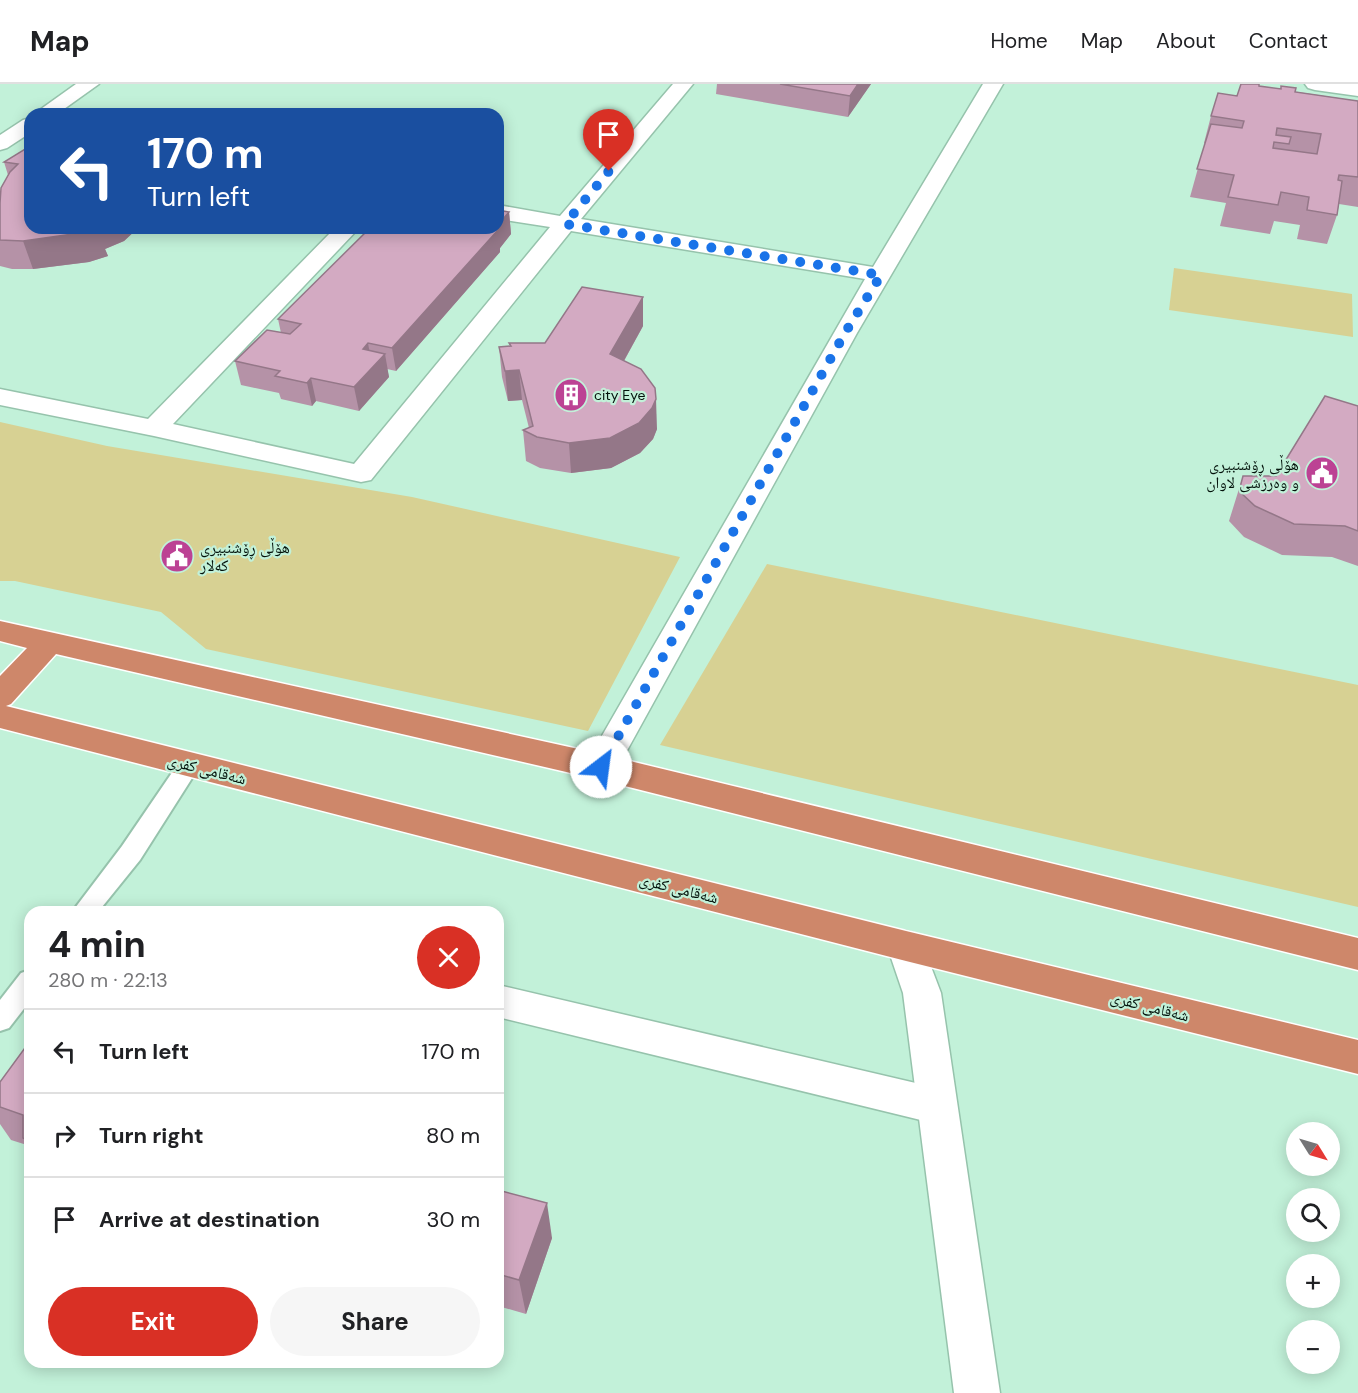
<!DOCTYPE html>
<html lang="en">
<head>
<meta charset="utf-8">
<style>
	body { margin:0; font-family:"DM Sans","Noto Naskh Arabic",sans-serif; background:#f6f6f6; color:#202124; height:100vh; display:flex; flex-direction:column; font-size:22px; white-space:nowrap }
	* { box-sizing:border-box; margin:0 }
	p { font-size:20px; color:#757577 }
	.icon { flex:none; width:33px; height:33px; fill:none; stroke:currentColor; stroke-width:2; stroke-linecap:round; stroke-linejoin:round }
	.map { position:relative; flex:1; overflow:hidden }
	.panel { position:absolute; left:24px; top:822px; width:480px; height:462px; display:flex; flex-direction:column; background:#fff; border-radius:18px; box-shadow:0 3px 15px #0003 }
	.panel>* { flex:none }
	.banner { position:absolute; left:24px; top:24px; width:480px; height:126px; border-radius:18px; box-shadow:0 3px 15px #0003; background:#1a4fa0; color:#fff; overflow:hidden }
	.needle { width:39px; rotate:127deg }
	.fabs { position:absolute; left:1286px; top:1038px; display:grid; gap:12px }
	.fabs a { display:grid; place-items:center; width:54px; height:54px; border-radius:50%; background:#fff; box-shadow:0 3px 15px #0003; font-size:30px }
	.pin { position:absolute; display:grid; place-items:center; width:51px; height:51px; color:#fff; margin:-62px -26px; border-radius:50% 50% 50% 0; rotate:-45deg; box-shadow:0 0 6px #0007 }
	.pin .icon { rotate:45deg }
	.me { position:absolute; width:66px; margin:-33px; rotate:30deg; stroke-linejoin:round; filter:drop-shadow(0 0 4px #0008) }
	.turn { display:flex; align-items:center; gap:21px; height:126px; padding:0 24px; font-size:27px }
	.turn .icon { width:78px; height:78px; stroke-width:2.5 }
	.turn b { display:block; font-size:42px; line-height:51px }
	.round { display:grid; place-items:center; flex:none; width:63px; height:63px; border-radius:32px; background:#f6f6f6 }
	.overview { display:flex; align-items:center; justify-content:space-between; height:102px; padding:0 24px }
	h1 { font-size:36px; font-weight:700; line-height:45px }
	.button { display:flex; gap:12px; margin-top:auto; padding:12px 24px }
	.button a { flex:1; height:69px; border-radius:36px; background:#d93025; color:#fff; font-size:24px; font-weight:700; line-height:69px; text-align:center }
	.button a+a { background:#f6f6f6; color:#202124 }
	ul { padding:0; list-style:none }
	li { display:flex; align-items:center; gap:18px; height:84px; padding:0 24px; border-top:2px solid #e0e0e0 }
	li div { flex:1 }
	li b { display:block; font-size:22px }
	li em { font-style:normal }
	header { display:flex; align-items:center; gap:36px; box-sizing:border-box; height:84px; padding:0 30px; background:#fff; border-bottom:2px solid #e0e0e0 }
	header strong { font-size:28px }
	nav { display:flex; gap:33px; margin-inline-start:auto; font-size:21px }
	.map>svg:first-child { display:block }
	.green { fill:#d7d193 }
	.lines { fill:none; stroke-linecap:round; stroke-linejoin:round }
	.lane-casing { stroke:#96c3ac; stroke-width:4 }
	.street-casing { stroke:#96c3ac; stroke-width:3 }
	.secondary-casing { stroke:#96c3ac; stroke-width:3 }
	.highway-casing { stroke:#fff; stroke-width:3 }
	.lane { fill:#fff; fill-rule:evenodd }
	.street { fill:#fff; fill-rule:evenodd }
	.secondary { fill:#fff; fill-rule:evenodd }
	.highway { fill:#ce876a; fill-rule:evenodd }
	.wall { fill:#b592a7 }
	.shaded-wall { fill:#947788 }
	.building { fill:#d3aac2; stroke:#947788; stroke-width:1.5; fill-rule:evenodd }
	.route { stroke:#1a73e8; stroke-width:10; stroke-dasharray:0 18 }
	.labels { text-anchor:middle; stroke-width:4.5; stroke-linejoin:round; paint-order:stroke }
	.far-poi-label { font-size:14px; fill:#03120b; stroke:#c2f1d9; text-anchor:start }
	.poi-label { font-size:16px; fill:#03120b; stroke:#c2f1d9; text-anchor:end }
	.street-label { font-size:16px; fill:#03120b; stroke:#c2f1d9 }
</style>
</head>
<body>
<header>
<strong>Map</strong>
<nav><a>Home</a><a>Map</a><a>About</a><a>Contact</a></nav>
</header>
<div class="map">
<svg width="1358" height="1309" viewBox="0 0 1358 1309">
	<rect width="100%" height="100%" fill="#c2f1d9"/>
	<!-- green -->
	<g class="green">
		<path d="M 1174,184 L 1352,210 L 1353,253 L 1169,226 Z"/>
		<path d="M 0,338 L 107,362 L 412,413 L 680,473 L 588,647 L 206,565 L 161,528 L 15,497 L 0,497 Z"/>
		<path d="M 767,480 L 1358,601 L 1358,823 L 660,661 Z"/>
	</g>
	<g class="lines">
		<!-- lane casing -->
		<g class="lane-casing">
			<g id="lane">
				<path d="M 190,672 L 198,674 L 201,680 L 140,776 L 98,828 L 72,828 L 122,762 L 182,674 Z"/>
				<path d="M 30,886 L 30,917 L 9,944 L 0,947 L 0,916 L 21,889 Z"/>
			</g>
		</g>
		<!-- street casing -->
		<g class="street-casing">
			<g id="street">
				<path d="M 76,0 L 99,0 L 57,30 L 34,30 Z"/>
				<path d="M 673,0 L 693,0 L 581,135 L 873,183 L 983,0 L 1003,0 L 857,249 L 613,692 L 601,696 L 589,692 L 584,683 L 865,195 L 571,147 L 371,396 L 361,398 L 154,352 L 0,321 L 0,305 L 148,335 L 335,144 L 359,144 L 173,340 L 354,380 L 550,143 L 498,135 L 498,121 L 560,132 Z"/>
				<path d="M 1305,0 L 1358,0 L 1358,12 L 1315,6 L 1308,4 Z"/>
				<path d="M 30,34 L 30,49 L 7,64 L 0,66 L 0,51 L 23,36 Z"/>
				<path d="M 498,901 L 937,1004 L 951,1009 L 957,1022 L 951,1035 L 937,1040 L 498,933 Z"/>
			</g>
		</g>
		<!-- secondary casing -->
		<g class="secondary-casing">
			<path id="secondary" d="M 906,847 L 919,851 L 941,909 L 1000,1309 L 954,1309 L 903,909 L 887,862 L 893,851 Z"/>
		</g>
		<!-- highway casing -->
		<g class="highway-casing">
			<path id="highway" d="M 0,537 L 601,670 L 1358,854 L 1358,886 L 601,696 L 56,570 L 11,620 L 6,622 L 906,847 L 1358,956 L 1358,990 L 906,877 L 0,644 L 0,592 L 27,564 L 0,557 Z"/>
		</g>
		<!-- lane -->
		<use href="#lane" class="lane"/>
		<!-- street -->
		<use href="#street" class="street"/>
		<!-- secondary -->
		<use href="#secondary" class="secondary"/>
		<!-- highway -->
		<use href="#highway" class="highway"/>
	</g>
	<!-- wall -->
	<g class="wall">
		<path d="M 717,0 L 871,0 L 848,33 L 716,10 Z"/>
		<path d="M 1259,2 L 1358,17 L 1358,123 L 1339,120 L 1337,131 L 1327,160 L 1297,155 L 1300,141 L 1274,137 L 1270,150 L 1220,142 L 1226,119 L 1190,113 L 1205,59 L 1204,59 L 1211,32 L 1237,12 Z"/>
		<path d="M 30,62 L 138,144 L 124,157 L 105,165 L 108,172 L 89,178 L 33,185 L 12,185 L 0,182 L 0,119 L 8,91 L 4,78 Z"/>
		<path d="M 509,128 L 511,150 L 500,164 L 500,168 L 396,287 L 387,285 L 389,293 L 359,327 L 316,317 L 312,322 L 281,315 L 279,309 L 241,301 L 235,277 L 281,249 L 278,235 Z"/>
		<path d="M 643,213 L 643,242 L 624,277 L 657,345 L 653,355 L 640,369 L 611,384 L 571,389 L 540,384 L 526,377 L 523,346 L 529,344 L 522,316 L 508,317 L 502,293 L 499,263 L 510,262 L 509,259 L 545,259 Z"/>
		<path d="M 1358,322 L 1358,482 L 1332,473 L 1282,471 L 1244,453 L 1229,437 L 1243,392 L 1276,392 Z"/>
		<path d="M 30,957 L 30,1065 L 27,1061 L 11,1056 L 0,1040 L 0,998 Z"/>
		<path d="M 498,1106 L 552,1154 L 526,1230 L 498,1222 Z"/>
	</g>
	<!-- shaded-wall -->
	<g class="shaded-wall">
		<path d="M 858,0 L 871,0 L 848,33 L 850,12 Z"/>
		<path d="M 509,128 L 511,150 L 500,164 L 500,168 L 396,287 L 392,264 L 495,144 L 498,144 L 498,141 Z"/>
		<path d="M 93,144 L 138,144 L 124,157 L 105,165 L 108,172 L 89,178 L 33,185 L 23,157 Z"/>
		<path d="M 643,213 L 643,242 L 611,300 L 610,270 Z"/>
		<path d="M 368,259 L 372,282 L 363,265 Z"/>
		<path d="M 385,270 L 389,293 L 359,327 L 354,303 Z"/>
		<path d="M 519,286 L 522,316 L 508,317 L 505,287 Z"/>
		<path d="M 311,294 L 316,317 L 312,322 L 307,299 Z"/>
		<path d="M 656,315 L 657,345 L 653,355 L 640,369 L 611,384 L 571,389 L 569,359 Z"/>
		<path d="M 547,1119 L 552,1154 L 526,1230 L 519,1196 Z"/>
	</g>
	<!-- building -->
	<g class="building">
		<path d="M 780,0 L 858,0 L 850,12 Z"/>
		<path d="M 1241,0 L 1259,0 L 1259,2 L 1281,5 L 1281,2 L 1296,4 L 1295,8 L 1358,17 L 1358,93 L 1339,91 L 1338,96 L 1342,97 L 1337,131 L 1307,126 L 1309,113 L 1281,108 L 1278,121 L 1228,113 L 1234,91 L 1197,85 L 1211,40 L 1242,44 L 1244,37 L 1211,32 L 1218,9 L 1237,12 ZM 1277,44 L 1321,50 L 1317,70 L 1273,64 L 1274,58 L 1289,60 L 1291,53 L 1276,51 Z"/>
		<path d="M 30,62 L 30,144 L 97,144 L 80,149 L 23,157 L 0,156 L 0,119 L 1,104 L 10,88 L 18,80 L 4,78 Z"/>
		<path d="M 498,126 L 509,128 L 498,141 Z"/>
		<path d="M 370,144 L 495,144 L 494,145 L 498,146 L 392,264 L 368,259 L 363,265 L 385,270 L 354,303 L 311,294 L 307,299 L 275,292 L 280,287 L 235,277 L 267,246 L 290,250 L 301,240 L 278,235 Z"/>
		<path d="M 582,203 L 643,213 L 610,270 L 641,285 L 655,304 L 656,315 L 652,324 L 639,339 L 610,354 L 569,359 L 537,353 L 523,346 L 533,342 L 519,286 L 505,287 L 499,263 L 511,262 L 509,259 L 545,259 Z"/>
		<path d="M 1325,312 L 1358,322 L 1358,447 L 1345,442 L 1294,440 L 1255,422 L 1239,407 L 1243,392 L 1276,392 Z"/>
		<path d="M 30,957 L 30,1057 L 23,1054 L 23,1031 L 0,1023 L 0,998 Z"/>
		<path d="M 498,1106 L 547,1119 L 519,1196 L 498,1190 Z"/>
	</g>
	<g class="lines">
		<!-- route -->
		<path class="route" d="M 601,683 L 845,249 L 881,191 L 565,140 L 609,87"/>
	</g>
	<!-- icons -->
	<defs>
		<g id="building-disc" transform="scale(1.725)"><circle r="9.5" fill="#bc4294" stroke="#c2f1d9"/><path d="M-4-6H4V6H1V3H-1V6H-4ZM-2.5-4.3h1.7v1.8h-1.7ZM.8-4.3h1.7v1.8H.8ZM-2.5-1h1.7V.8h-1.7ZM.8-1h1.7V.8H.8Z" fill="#fff"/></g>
		<g id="civic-disc" transform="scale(1.725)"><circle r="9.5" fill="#bc4294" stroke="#c2f1d9"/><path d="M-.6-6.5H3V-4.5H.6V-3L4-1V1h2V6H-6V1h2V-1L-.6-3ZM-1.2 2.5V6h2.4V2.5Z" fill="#fff"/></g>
	</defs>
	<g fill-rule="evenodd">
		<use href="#building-disc" x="571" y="311"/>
		<use href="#civic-disc" x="1322" y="389"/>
		<use href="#civic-disc" x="177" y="472"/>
	</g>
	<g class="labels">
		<!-- far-poi labels -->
		<g class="far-poi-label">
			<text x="594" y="316">city Eye</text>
		</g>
		<!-- poi labels -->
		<g class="poi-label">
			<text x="1299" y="386">هۆڵی ڕۆشنبیری<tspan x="1299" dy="18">و وەرزشی لاوان</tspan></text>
			<text x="200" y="469" text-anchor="start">هۆڵی ڕۆشنبیری<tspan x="200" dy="18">کەلار</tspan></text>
		</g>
		<!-- street labels -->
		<g class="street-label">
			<text transform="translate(207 685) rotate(14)" y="6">شەقامی کفری</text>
			<text transform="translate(679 804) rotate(14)" y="6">شەقامی کفری</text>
			<text transform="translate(1150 922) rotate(14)" y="6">شەقامی کفری</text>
		</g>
	</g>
</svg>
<div class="fabs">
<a><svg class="needle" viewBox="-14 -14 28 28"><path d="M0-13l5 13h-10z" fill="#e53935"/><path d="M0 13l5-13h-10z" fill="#757577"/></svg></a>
<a><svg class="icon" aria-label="search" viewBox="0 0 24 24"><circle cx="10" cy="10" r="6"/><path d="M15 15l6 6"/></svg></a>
<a>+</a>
<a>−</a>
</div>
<div class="pin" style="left:609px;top:87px;background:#d93025"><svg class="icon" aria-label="arrive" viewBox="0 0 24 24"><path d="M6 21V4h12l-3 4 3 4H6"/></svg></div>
<svg class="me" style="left:601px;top:683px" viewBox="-20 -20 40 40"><circle r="19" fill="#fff"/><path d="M0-13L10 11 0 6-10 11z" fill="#1a73e8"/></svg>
<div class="banner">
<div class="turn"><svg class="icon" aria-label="left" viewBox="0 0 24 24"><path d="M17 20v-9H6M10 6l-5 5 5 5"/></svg><div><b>170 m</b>Turn left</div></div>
</div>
<section class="panel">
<div class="overview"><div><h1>4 min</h1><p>280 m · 22:13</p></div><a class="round" style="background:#d93025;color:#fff"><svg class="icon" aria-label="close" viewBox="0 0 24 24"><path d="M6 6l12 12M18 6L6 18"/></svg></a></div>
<ul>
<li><svg class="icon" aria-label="left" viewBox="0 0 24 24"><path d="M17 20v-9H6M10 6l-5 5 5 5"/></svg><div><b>Turn left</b></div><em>170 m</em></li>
<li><svg class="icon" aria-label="right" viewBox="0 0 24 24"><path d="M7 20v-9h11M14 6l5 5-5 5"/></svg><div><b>Turn right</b></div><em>80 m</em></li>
<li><svg class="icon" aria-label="arrive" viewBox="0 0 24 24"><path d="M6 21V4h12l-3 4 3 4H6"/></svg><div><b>Arrive at destination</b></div><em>30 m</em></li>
</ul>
<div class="button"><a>Exit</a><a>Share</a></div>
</section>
</div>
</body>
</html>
